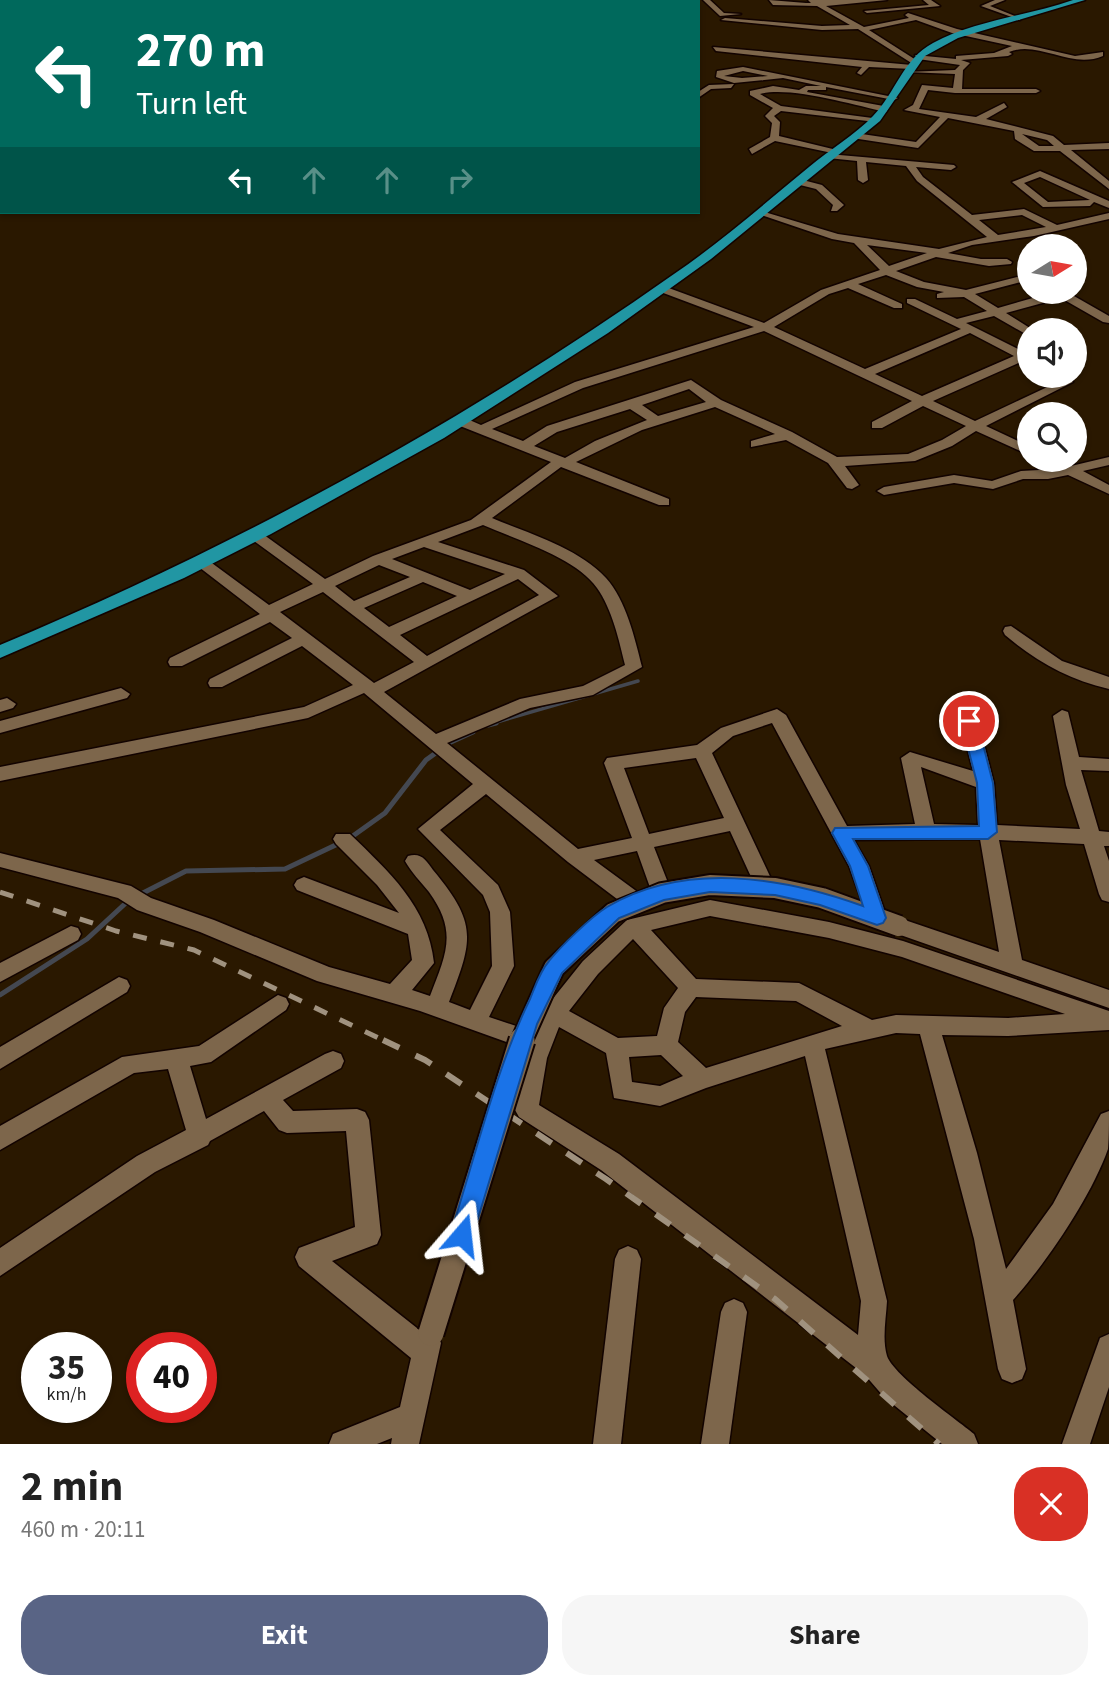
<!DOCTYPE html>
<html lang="en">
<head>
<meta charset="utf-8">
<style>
	body { margin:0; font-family:"Source Sans 3",sans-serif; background:#f6f6f6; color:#222; height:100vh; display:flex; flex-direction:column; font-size:26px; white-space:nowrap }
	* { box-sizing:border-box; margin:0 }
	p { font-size:23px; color:#767676 }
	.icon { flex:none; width:38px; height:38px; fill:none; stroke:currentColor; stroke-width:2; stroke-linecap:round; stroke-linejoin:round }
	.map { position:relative; height:1444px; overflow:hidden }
	.details { display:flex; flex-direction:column; background:#fff; flex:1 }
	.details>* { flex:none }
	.guide { position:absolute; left:0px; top:0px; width:700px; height:214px; box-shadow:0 2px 5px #0004; background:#00695c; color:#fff; overflow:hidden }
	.needle { width:46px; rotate:79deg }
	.controls { position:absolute; left:1017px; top:234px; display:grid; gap:14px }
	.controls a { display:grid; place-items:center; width:70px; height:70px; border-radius:50%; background:#fff; box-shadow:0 2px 5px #0004; font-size:35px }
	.speed { position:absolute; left:21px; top:1332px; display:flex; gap:14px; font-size:35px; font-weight:700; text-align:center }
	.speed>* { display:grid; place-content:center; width:91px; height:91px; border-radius:50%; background:#fff; box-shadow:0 2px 5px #0004; line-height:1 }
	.speed small { font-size:18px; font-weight:400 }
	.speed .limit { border:10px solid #d22; background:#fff; color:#111 }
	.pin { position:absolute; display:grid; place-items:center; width:60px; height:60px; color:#fff; margin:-30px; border:4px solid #fff; border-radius:50%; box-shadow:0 2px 7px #0007 }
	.me { position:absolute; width:77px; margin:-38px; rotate:17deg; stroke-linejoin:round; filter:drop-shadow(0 0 5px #0008) }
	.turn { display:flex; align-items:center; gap:24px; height:147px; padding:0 21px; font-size:32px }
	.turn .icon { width:91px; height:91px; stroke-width:2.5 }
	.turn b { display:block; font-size:49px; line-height:60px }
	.lanes { display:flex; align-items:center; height:66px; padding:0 21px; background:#0003; justify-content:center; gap:35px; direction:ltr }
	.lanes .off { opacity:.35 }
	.round { display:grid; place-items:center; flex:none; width:74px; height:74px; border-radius:28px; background:#f6f6f6 }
	.head { display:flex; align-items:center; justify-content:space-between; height:119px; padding:0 21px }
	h1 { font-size:42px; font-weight:700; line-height:52px }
	.action { display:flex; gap:14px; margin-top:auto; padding:14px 21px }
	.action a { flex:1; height:80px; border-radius:28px; background:#596485; color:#fff; font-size:28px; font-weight:700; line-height:80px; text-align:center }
	.action a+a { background:#f6f6f6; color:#222 }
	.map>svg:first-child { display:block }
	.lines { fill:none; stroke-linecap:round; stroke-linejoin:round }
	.stream-far1 { stroke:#444851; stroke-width:3.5 }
	.stream { stroke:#444851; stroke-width:5 }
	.minor-casing { stroke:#120300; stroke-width:3 }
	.highway-casing { stroke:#120300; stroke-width:3 }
	.minor { fill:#7d664b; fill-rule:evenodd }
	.highway { fill:#2196a3; fill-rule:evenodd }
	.rail-far1 { stroke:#a0927f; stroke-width:5; stroke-dasharray:14 14; stroke-linecap:butt }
	.rail { stroke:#a0927f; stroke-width:6; stroke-dasharray:18 18; stroke-linecap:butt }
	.minor-bridge-far1-casing { stroke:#120300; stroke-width:24; stroke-linecap:butt }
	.minor-bridge-casing { stroke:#120300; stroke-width:29; stroke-linecap:butt }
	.minor-bridge-far1 { stroke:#7d664b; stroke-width:20 }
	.minor-bridge { stroke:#7d664b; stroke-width:25 }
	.route { fill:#1a73e8; stroke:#114b97; stroke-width:2 }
</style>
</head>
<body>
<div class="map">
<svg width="1109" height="1444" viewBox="0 0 1109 1444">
	<rect width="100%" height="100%" fill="#2a1800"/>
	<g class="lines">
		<!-- stream-far1 -->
		<path class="stream-far1" d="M 490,724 L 638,681"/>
		<!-- stream -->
		<g class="stream">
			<path d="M 488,725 L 496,723"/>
			<path d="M 350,838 L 385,813 L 426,760 L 451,742 L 473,732"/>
			<path d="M 139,895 L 186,871 L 285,869 L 342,842"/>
			<path d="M 0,995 L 87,939 L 128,901"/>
		</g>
		<!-- minor casing -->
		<g class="minor-casing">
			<g id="minor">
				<path d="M 18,0 L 36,0 L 15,2 Z"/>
				<path d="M 71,0 L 88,0 L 88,1 L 73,2 Z"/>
				<path d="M 703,0 L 710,0 L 724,13 L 741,14 L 720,16 Z"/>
				<path d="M 769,0 L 806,3 L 811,3 L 808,0 L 887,0 L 826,6 L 864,27 L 909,18 L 905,15 L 908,13 L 957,29 L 1075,56 L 1103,52 L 1103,56 C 1071,70 1039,40 1009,52 L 1012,54 L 1008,56 L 961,60 L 970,63 L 963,70 L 962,89 L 1036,89 L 1040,91 L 1036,93 L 955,93 L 928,90 L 919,109 L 976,117 L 1004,103 L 1007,107 L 986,119 L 1053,136 L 1064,145 L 1109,143 L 1109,149 L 1071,150 L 1109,181 L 1109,189 L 1060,151 L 1034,151 L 1015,139 L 1014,131 L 948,118 L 918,148 L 852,138 L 855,133 L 916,142 L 940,117 L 904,110 L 913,105 L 922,85 L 953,88 L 955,74 L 906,72 L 955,70 L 960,65 L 918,59 L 915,55 L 956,59 L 956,56 L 994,53 L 1012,46 L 952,33 L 916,20 L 869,30 L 916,60 L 913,64 L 858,29 L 822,30 L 721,20 L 725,18 L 822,26 L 850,25 L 817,6 L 773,5 ZM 1022,134 L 1047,140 L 1054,146 L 1039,146 Z"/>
				<path d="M 923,0 L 931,0 L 940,6 L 867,13 L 864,11 L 929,5 Z"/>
				<path d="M 995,0 L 1005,0 L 990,6 L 1020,18 L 1020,20 L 981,6 Z"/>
				<rect x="0" y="11" width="2" height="4"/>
				<path d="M 713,47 L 912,65 L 916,67 L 912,69 L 869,67 L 861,75 L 857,73 L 862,67 L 716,51 Z"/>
				<path d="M 0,62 L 2,62 L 0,67 Z"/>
				<path d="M 743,67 L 898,98 L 894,100 L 826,87 L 826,90 L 808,90 L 807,92 L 889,107 L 886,112 C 853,105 790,86 760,94 L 781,106 L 880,119 L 876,122 L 781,111 L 774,116 L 780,122 L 779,136 L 841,151 L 837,154 L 775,141 L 752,154 L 749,149 L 770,137 L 772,123 L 765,116 L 773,108 L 750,95 L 750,91 L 773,86 L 799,90 L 806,86 L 821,86 L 783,78 L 734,83 L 716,77 L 717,71 ZM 743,71 L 768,76 L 742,78 L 724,76 Z"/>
				<path d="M 734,84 L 731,88 L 711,89 L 698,98 L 698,92 L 709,85 Z"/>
				<path d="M 828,154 L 954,165 L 956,167 L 951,170 L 916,167 L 923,177 L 972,215 L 1024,209 L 1057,225 L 1109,213 L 1109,219 L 1034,236 L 972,245 L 948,253 L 981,259 L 1007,259 L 1012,262 L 1011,264 L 989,266 L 936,257 L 896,271 L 924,282 L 966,290 L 1029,274 L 1029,280 L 975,294 L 998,308 L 1054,292 L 1067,292 L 1109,316 L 1109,323 L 1103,322 L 1061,298 L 1006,313 L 1033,330 L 1029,331 L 1029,336 L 994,316 L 966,323 L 1024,352 L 1029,350 L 1029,363 L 1023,361 L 933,401 L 975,421 L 1058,382 L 1051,376 L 1066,376 L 1073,382 L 986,426 L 1029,446 L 1029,455 L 976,431 L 952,446 L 915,461 L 845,466 L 859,485 L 852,489 L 847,488 L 828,463 L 786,440 L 751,447 L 751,441 L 775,434 L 715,407 L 642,430 L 576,462 L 669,499 L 669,505 L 659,505 L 561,467 L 492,518 C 529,534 577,547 606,578 C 626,600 635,639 642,667 L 593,695 L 530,708 L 447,743 L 578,849 L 632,838 L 604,763 L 607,758 L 697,745 L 721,728 L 777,709 L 786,715 L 847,826 L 915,824 L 901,758 L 910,752 L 973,771 L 955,701 L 964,695 L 973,701 L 994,783 L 997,825 L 1080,829 L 1066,785 L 1053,716 L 1062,710 L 1068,712 L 1079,757 L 1109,759 L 1109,771 L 1081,770 L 1099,831 L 1109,832 L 1109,846 L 1104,846 L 1109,861 L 1109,902 L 1102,900 L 1099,894 L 1084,844 L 999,840 L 1022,960 L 1109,990 L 1109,1008 L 892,932 L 889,926 L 892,920 L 899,918 L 999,952 L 980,839 L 854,840 L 869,866 L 887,918 L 884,924 L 877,926 L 870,924 L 849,866 L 772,723 L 733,736 L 712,753 L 775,887 L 772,892 L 765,895 L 758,892 L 730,831 L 654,847 L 672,893 L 669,899 L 662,901 L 655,899 L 652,893 L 637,851 L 594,860 L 643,896 L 646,902 L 643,908 L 636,910 L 629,908 L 568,862 L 486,794 L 440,830 L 498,885 L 510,912 L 514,966 L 489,1017 L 531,1031 L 533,1035 L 541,1017 L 535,1009 L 538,1002 L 551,1001 L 583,961 L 627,920 L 710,900 L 829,922 L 903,941 L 1109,1011 L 1109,1030 L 1008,1036 L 942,1035 L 977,1153 L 1006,1269 L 1053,1204 L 1101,1114 L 1109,1111 C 1109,1123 1109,1138 1108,1149 C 1091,1197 1047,1262 1013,1300 L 1026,1369 L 1022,1379 L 1012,1383 L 1002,1379 L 998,1369 L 974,1239 L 920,1034 L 896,1033 L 825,1049 L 887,1301 C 886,1319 882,1339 887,1356 C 894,1376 956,1419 974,1434 L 978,1444 L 942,1444 L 884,1397 L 865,1375 L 601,1170 L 519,1117 L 515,1110 L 529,1046 L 523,1048 L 420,1011 L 317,981 L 200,932 L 137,910 L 118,898 L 0,867 L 0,853 L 131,886 L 151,898 L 214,920 L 329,967 L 390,984 L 412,960 L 408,934 L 297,890 L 294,885 L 297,880 L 304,877 L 399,913 L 377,885 L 336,844 L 333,839 L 336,834 L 350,834 C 389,872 428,906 434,963 L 412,990 L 430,996 C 446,954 458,932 429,892 C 421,882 411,872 405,861 L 408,856 C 421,852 426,860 433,870 C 478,924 473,940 449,1002 L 470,1010 L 492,966 L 490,912 L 483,895 L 418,829 L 473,784 L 364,693 L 308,718 L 0,781 L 0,767 L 304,707 L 353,685 L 302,646 L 222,687 L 210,687 L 208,683 L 210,679 L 292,638 L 270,622 L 182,666 L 170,666 L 168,662 L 170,658 L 260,614 L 195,564 L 192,561 L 195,558 L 205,558 L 269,605 L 313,584 L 250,538 L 250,532 L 260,532 L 325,579 L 373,556 L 471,520 L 551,462 L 455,424 L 455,418 L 465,418 L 481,425 L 575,382 L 754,327 L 658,291 L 658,287 L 666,287 L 764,323 L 821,290 L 880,270 L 854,243 L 832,239 L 758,214 L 758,210 L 838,234 L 939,249 L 987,237 L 917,181 L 906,166 L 866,162 L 868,180 L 863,183 L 858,180 L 857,161 L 828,158 ZM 1022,215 L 1046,227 L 998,235 L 979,220 ZM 867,245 L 927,253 L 889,266 ZM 886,275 L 917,287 L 944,292 L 937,294 L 937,298 L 964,297 L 987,311 L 957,319 L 915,299 L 907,299 L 907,303 L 961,329 L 865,369 L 774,327 L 829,294 L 848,288 L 894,308 L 902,308 L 902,304 L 858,284 ZM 764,331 L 912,401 L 872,422 L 872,428 L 882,428 L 923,406 L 966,426 L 942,440 L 908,454 L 837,457 L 792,432 L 721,400 L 691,380 L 547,426 L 523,441 L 492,429 L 583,388 ZM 970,333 L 1014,356 L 922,396 L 875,374 ZM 689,389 L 706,402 L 658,416 L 642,405 ZM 630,409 L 647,420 L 595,441 L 565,458 L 534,446 L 557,432 ZM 483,525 C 515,539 577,558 597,588 C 612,609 619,640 625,665 L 583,686 L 520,699 L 436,734 L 384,692 L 558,596 L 524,570 L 438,542 ZM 424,547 L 505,574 L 470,590 L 392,559 ZM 379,565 L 410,577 L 354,601 L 335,586 ZM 518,579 L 539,595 L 427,656 L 400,635 ZM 423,582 L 457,596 L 389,627 L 364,608 ZM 323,592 L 414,662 L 374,683 L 280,612 ZM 696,758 L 724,818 L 649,834 L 624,768 ZM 921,767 L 976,787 L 978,825 L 934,824 ZM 710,916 L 829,938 L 902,957 L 1065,1014 L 1008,1018 L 896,1015 L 872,1020 L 799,983 L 696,979 L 651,930 ZM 633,939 L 678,988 L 664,1008 L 657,1036 L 618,1038 L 569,1011 L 598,974 ZM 696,997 L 796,1001 L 842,1026 L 706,1068 L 678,1042 L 685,1012 ZM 559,1027 L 606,1053 L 614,1098 L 660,1106 L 706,1088 L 805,1056 L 861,1301 L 858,1335 L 619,1154 L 539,1105 L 547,1058 ZM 661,1055 L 683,1076 L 660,1086 L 632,1082 L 629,1057 Z"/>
				<path d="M 1040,171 L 1109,201 L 1109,208 L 1094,202 L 1090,206 L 1043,207 L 1012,182 ZM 1040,177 L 1090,200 L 1048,202 L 1024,183 Z"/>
				<path d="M 799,179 L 822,185 L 844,205 L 837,211 L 831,211 L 833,205 L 816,189 L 796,184 L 796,180 Z"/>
				<path d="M 1109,457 L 1109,465 L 1083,471 L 1109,485 L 1109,494 L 1068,475 L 1048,479 L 1023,479 L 993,489 L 954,483 L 884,495 L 877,491 L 884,487 L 954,475 L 992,481 L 1021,471 L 1057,469 L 1043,460 L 1061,460 L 1071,466 Z"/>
				<path d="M 1011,626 L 1062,661 L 1109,677 L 1109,689 C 1068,679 1037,662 1005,635 L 1003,631 L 1005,627 Z"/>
				<path d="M 121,688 L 130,694 L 127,698 L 0,733 L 0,721 Z"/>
				<path d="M 7,698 L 16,704 L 13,708 L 0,712 L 0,700 Z"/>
				<path d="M 71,926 L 78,928 L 81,934 L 78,940 L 0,982 L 0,963 Z"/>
				<path d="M 119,977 L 127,980 L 130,986 L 127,992 L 0,1069 L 0,1047 Z"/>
				<path d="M 278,995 L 286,998 L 289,1004 L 286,1010 L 211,1062 L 190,1066 L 206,1119 L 325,1054 L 333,1051 L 341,1054 L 344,1061 L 341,1068 L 283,1100 L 293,1111 L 357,1109 L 365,1112 L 369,1120 L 381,1235 L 377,1244 L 332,1261 L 422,1332 L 428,1330 L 437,1334 L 441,1343 L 419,1444 L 391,1444 L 392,1438 L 377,1444 L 329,1444 L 333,1434 L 400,1407 L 411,1358 L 299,1266 L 295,1257 L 299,1248 L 355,1227 L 346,1131 L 287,1133 L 279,1130 L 264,1111 L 210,1141 L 208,1145 L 155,1172 L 0,1276 L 0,1248 L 137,1156 L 186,1130 L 168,1069 L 134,1073 L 0,1150 L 0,1126 L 122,1057 L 199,1046 Z"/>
				<path d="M 628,1246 L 637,1250 L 641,1259 L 621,1444 L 593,1444 L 615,1259 L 619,1250 Z"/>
				<path d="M 734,1299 L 743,1303 L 747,1312 L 729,1444 L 701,1444 L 721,1312 L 725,1303 Z"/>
				<path d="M 1109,1334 L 1109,1387 L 1090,1444 L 1062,1444 L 1100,1338 Z"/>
			</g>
		</g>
		<!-- highway casing -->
		<g class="highway-casing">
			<path id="highway" d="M 1073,0 L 1085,0 L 958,38 L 925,56 L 880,121 L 711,259 L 608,333 L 444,438 L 271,534 L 184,578 L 0,658 L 0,645 C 238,545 463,423 674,274 C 721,242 764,204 809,167 C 829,150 855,135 873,116 C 896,92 903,59 933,43 C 976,20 1028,16 1073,0 Z"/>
		</g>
		<!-- minor -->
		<use href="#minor" class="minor"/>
		<!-- highway -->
		<use href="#highway" class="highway"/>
		<!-- rail-far1 -->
		<path class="rail-far1" d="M 0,892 L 116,931 L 194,950 L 387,1042"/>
		<!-- rail -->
		<path class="rail" d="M 383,1040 L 425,1060 L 606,1179 L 775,1299 L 939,1444"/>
		<!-- minor-bridge-far1 casing -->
		<g class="minor-bridge-far1-casing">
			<path id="minor-bridge-far1" d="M 521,1042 L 554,968 L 613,913 L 662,893 L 710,885 L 775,888 L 822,898 L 899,926"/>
		</g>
		<!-- minor-bridge casing -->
		<g class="minor-bridge-casing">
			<path id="minor-bridge" d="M 431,1333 L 522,1040"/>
		</g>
		<!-- minor-bridge-far1 -->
		<use href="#minor-bridge-far1" class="minor-bridge-far1"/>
		<!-- minor-bridge -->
		<use href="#minor-bridge" class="minor-bridge"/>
	</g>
	<!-- route -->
	<path class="route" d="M 969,716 L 977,721 L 993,783 L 997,832 L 988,839 L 853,839 L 868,866 L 886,918 L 883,923 L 877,925 L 820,905 L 775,895 L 710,892 L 664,900 L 619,918 L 562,973 L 537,1024 L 473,1235 L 470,1243 L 462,1246 L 454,1243 L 450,1235 C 475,1158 495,1071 530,999 C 535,987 540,971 549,961 C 561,946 591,917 607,907 C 685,861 783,877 863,906 L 850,866 L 832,833 L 835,828 L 979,826 L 977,783 L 961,721 Z"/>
</svg>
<div class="controls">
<a><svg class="needle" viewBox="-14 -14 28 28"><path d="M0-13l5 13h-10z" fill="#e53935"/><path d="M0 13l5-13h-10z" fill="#767676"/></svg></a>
<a><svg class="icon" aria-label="sound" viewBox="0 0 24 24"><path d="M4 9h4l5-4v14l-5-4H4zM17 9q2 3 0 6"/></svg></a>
<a><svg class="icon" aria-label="search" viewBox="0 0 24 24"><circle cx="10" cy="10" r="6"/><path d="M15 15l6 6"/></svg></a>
</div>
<div class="speed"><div>35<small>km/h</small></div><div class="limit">40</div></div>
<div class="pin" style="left:969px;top:721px;background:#d93025"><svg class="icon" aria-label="arrive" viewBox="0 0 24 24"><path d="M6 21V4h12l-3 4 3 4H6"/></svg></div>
<svg class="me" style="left:462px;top:1235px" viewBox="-20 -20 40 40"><path d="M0-17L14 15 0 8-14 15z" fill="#1a73e8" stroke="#fff" stroke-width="4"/></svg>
<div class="guide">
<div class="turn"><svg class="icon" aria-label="left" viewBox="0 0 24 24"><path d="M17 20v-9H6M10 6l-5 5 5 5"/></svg><div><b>270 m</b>Turn left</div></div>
<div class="lanes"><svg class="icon" aria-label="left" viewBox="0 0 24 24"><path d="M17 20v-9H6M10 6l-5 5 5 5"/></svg><svg class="icon off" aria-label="ahead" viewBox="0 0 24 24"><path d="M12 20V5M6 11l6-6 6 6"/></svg><svg class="icon off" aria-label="ahead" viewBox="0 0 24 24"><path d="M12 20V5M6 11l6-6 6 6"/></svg><svg class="icon off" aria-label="right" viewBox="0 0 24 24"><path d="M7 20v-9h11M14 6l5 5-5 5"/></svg></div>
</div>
</div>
<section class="details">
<div class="head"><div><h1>2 min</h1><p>460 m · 20:11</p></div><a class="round" style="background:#d93025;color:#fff"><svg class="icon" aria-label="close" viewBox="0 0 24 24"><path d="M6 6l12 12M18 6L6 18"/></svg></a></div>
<div class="action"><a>Exit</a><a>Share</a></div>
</section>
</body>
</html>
